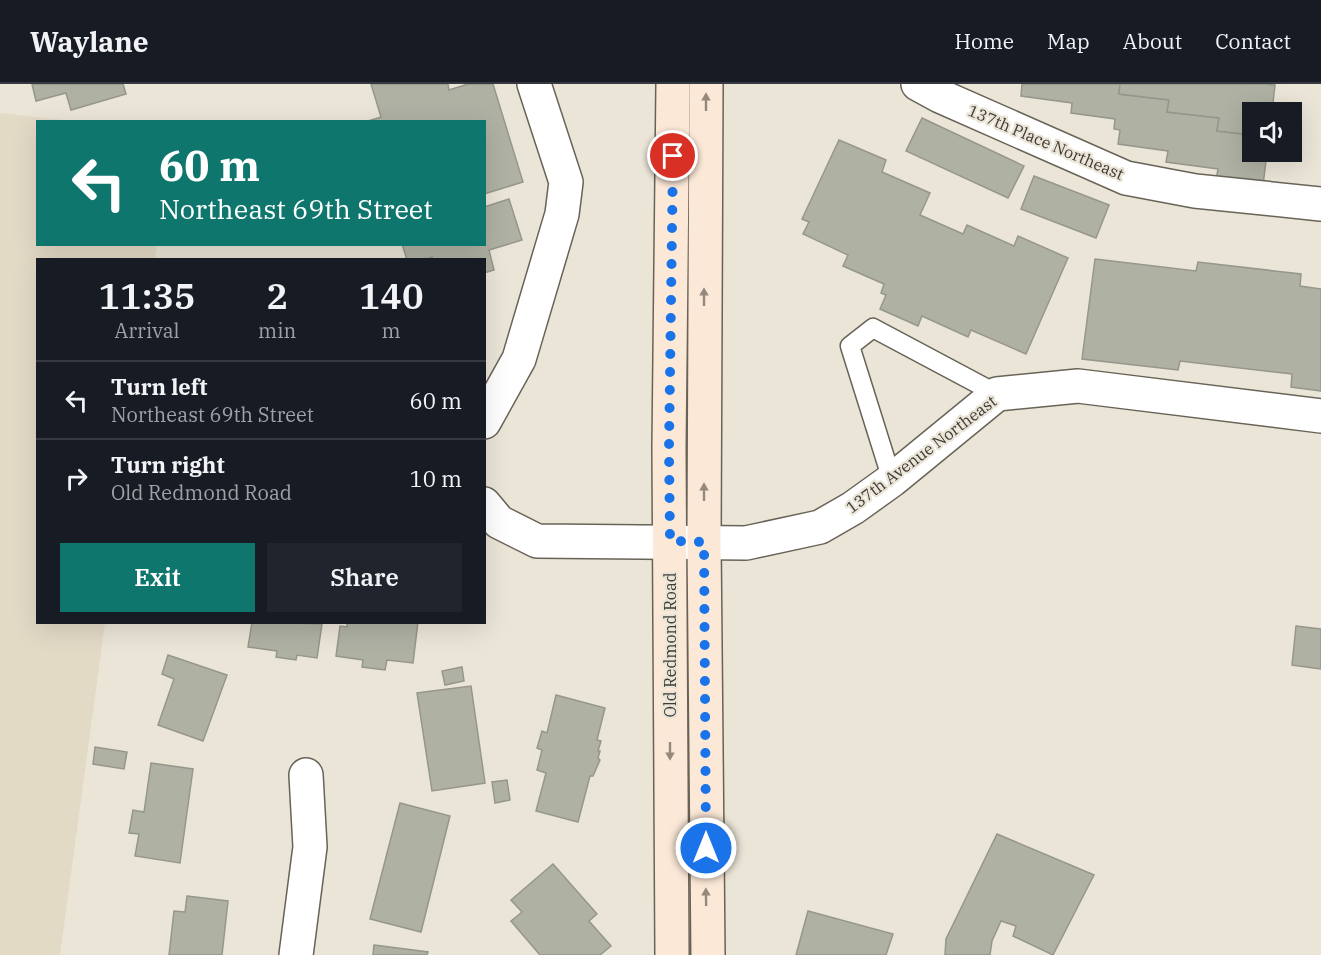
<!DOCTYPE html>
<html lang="en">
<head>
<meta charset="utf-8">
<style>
	body { margin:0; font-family:"IBM Plex Serif",serif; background:#20242c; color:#f1f3f6; height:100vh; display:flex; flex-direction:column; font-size:22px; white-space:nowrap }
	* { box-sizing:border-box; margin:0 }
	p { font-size:20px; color:#9ea1a6 }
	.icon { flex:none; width:33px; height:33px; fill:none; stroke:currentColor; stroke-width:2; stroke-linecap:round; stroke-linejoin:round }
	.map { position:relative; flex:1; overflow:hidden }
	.details { position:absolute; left:36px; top:174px; width:450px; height:366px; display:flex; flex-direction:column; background:#171b24; border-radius:0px; box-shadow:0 6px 24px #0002 }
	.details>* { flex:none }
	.banner { position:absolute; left:36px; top:36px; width:450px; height:126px; border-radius:0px; box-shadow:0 6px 24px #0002; background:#0f766e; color:#fff; overflow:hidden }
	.buttons { position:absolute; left:1242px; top:18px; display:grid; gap:12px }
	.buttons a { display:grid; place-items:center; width:60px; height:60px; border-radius:0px; background:#171b24; box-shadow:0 6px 24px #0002; font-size:30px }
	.pin { position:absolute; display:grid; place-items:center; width:51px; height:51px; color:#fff; margin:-26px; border:3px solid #fff; border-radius:50%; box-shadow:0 2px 6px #0007 }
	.me { position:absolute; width:66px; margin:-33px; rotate:0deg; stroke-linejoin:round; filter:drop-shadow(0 0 4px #0008) }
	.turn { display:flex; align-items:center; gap:21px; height:126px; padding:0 24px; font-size:27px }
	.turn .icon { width:78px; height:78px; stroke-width:2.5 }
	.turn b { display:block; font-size:42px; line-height:51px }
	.eta { display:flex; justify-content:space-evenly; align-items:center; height:102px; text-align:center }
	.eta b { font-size:36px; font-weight:600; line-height:42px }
	.primary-button { display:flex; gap:12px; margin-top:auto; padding:12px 24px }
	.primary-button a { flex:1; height:69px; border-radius:0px; background:#0f766e; color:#fff; font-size:24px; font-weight:600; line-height:69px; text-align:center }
	.primary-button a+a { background:#20242c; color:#f1f3f6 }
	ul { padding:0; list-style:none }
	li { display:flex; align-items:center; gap:18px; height:78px; padding:0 24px; border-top:2px solid #363941 }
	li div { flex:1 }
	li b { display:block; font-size:22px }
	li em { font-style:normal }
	header { display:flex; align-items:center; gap:36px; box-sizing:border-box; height:84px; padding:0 30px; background:#171b24; border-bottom:2px solid #363941 }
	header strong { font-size:28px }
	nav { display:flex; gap:33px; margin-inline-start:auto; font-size:21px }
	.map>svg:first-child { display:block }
	.built { fill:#e3dac6 }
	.building { fill:#afb1a3; stroke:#96978b; stroke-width:1.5 }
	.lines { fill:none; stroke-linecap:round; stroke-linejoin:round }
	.service-casing { stroke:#686357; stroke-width:21 }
	.minor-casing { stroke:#686357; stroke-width:36 }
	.secondary-casing { stroke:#686357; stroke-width:36 }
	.service { stroke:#fff; stroke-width:18 }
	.minor { stroke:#fff; stroke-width:33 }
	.secondary { stroke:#fbe8d7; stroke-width:33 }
	.oneway { fill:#93897e }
	.route { stroke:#1a73e8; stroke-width:10; stroke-dasharray:0 18 }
	.labels { text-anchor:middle; stroke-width:4.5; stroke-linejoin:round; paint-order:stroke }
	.street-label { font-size:16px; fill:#3e3b36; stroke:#ebe5d8 }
</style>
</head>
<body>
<header>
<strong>Waylane</strong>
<nav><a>Home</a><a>Map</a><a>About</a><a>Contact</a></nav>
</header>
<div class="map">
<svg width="1321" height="871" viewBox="0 0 1321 871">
	<rect width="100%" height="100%" fill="#ebe5d8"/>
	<!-- built -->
	<path class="built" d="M 0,29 L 71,37 L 38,38 L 38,160 L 157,161 L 155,175 L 38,176 L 38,538 L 105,539 L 60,871 L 0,871 Z"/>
	<!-- building -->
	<g class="building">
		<path d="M 32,0 L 123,0 L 126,10 L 71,26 L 66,9 L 36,17 Z"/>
		<path d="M 371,0 L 448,0 L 449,6 L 468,0 L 493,0 L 523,98 L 484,110 L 484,38 L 365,38 L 381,33 Z"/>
		<path d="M 1022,0 L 1120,0 L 1119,10 L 1169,16 L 1167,28 L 1219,34 L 1217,47 L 1252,51 L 1252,68 L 1267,68 L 1263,102 L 1216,96 L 1218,85 L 1166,78 L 1168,67 L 1118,60 L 1120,46 L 1114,45 L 1115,35 L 1071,29 L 1072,19 L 1021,12 Z"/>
		<path d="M 1120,0 L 1264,0 L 1275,1 L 1272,28 L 1252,28 L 1252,51 L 1217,47 L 1219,34 L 1167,28 L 1169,16 L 1119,10 Z"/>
		<path d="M 922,34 L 1024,82 L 1008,114 L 906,67 Z"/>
		<path d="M 839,56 L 886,76 L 882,88 L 930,109 L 920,131 L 963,150 L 967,141 L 1014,162 L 1018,152 L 1068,174 L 1026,270 L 971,246 L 968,253 L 922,232 L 918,242 L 880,225 L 886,211 L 881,209 L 884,200 L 843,182 L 848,171 L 803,150 L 809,138 L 802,135 Z"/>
		<path d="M 1034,92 L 1109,121 L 1096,154 L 1021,125 Z"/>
		<path d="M 509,115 L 522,156 L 489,166 L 494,186 L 484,189 L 484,176 L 433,176 L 432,173 L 424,176 L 407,176 L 402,160 L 484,160 L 484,123 Z"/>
		<path d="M 1095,175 L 1196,187 L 1198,178 L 1301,190 L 1300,202 L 1321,205 L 1321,307 L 1291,303 L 1292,290 L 1180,277 L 1178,286 L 1082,275 Z"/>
		<path d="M 252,538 L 322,540 L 317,574 L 297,571 L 296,576 L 276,573 L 277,567 L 248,563 Z"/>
		<path d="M 347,538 L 418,538 L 413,579 L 387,576 L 385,586 L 362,583 L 363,576 L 336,572 L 340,542 L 347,543 Z"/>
		<path d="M 1296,542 L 1321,545 L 1321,585 L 1292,581 Z"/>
		<path d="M 168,571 L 227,591 L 203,657 L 158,641 L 174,595 L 162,590 Z"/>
		<path d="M 462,583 L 464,597 L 445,601 L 442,587 Z"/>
		<path d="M 471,602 L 485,699 L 432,707 L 417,609 Z"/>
		<path d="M 556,611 L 605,624 L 597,656 L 601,657 L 598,667 L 600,667 L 598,674 L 600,676 L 593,692 L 590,692 L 578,738 L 536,727 L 546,689 L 537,686 L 542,666 L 537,664 L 542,647 L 547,649 Z"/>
		<path d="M 95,663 L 127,668 L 124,685 L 93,680 Z"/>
		<path d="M 151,679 L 193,685 L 180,779 L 135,772 L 139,750 L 129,749 L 133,726 L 144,728 Z"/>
		<path d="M 507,696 L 510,716 L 495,719 L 492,698 Z"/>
		<path d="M 400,719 L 450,732 L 421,848 L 370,835 Z"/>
		<path d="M 997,750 L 1094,791 L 1053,871 L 1013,852 L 1016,842 L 1001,837 L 992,857 L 990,871 L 945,871 L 946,855 Z"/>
		<path d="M 553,780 L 597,830 L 589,837 L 611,862 L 600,871 L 540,871 L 511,837 L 522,828 L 511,816 Z"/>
		<path d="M 187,812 L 228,817 L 222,871 L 169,871 L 174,827 L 185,828 Z"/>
		<path d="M 808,827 L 893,850 L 886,871 L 796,871 Z"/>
		<path d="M 374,861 L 428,868 L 427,871 L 373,871 Z"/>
	</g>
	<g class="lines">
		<!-- service casing -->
		<g class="service-casing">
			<path id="service" d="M 892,396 L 850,262 L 873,244 L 997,310"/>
		</g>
		<!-- minor casing -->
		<g class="minor-casing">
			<g id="minor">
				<path d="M 918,0 L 940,12 L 1126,94 L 1195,107 L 1321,120"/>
				<path d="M 484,338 L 519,275 L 562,130 L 566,98 L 534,0"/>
				<path d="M 484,420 L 499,438 L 537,457 L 746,459 L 820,443 L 853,424 L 892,396 L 997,310 L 1078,302 L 1321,332"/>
				<path d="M 296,871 L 310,763 L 306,691"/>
			</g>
		</g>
		<!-- secondary casing -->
		<g class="secondary-casing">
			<g id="secondary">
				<path d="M 706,0 L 704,458 L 708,871"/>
				<path d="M 672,871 L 669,364 L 673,0"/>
			</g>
		</g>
		<!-- service -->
		<use href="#service" class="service"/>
		<!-- minor -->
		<use href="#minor" class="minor"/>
		<!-- secondary -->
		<use href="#secondary" class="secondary"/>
	</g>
	<!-- one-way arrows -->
	<defs><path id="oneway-solid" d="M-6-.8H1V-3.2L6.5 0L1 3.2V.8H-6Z" transform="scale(1.5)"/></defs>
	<g class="oneway">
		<use href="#oneway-solid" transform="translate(706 18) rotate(-90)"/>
		<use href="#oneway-solid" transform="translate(704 213) rotate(-90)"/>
		<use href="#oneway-solid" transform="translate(704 408) rotate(-90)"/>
		<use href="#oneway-solid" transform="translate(670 667) rotate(90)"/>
		<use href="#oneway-solid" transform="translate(706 813) rotate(-91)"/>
	</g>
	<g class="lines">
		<!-- route -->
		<path class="route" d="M 673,72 L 669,364 L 670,457 L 704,458 L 706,764"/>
	</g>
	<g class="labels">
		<!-- street labels -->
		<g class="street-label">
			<text transform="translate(1046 58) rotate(23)" y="6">137th Place Northeast</text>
			<text transform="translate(921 370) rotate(-37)" y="6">137th Avenue Northeast</text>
			<text transform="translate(670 561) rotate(-90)" y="6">Old Redmond Road</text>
		</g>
	</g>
</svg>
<div class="buttons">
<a><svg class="icon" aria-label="sound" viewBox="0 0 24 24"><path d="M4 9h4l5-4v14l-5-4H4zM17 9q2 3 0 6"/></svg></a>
</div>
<div class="pin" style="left:673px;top:72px;background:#d93025"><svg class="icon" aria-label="arrive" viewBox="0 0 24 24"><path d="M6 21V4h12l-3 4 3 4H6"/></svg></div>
<svg class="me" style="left:706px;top:764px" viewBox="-20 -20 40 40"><circle r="17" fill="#1a73e8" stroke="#fff" stroke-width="3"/><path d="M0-11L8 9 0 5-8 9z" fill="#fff"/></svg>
<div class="banner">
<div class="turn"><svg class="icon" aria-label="left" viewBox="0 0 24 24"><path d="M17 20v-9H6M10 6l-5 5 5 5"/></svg><div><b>60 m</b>Northeast 69th Street</div></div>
</div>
<section class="details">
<div class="eta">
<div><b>11:35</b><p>Arrival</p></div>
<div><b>2</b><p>min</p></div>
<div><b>140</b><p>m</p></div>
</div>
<ul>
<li><svg class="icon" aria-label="left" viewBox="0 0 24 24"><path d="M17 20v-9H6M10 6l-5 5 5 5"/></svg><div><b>Turn left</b><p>Northeast 69th Street</p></div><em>60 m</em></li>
<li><svg class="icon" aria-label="right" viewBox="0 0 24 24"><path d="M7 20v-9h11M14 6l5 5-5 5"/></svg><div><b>Turn right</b><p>Old Redmond Road</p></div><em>10 m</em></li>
</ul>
<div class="primary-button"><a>Exit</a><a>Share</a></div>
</section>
</div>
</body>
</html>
